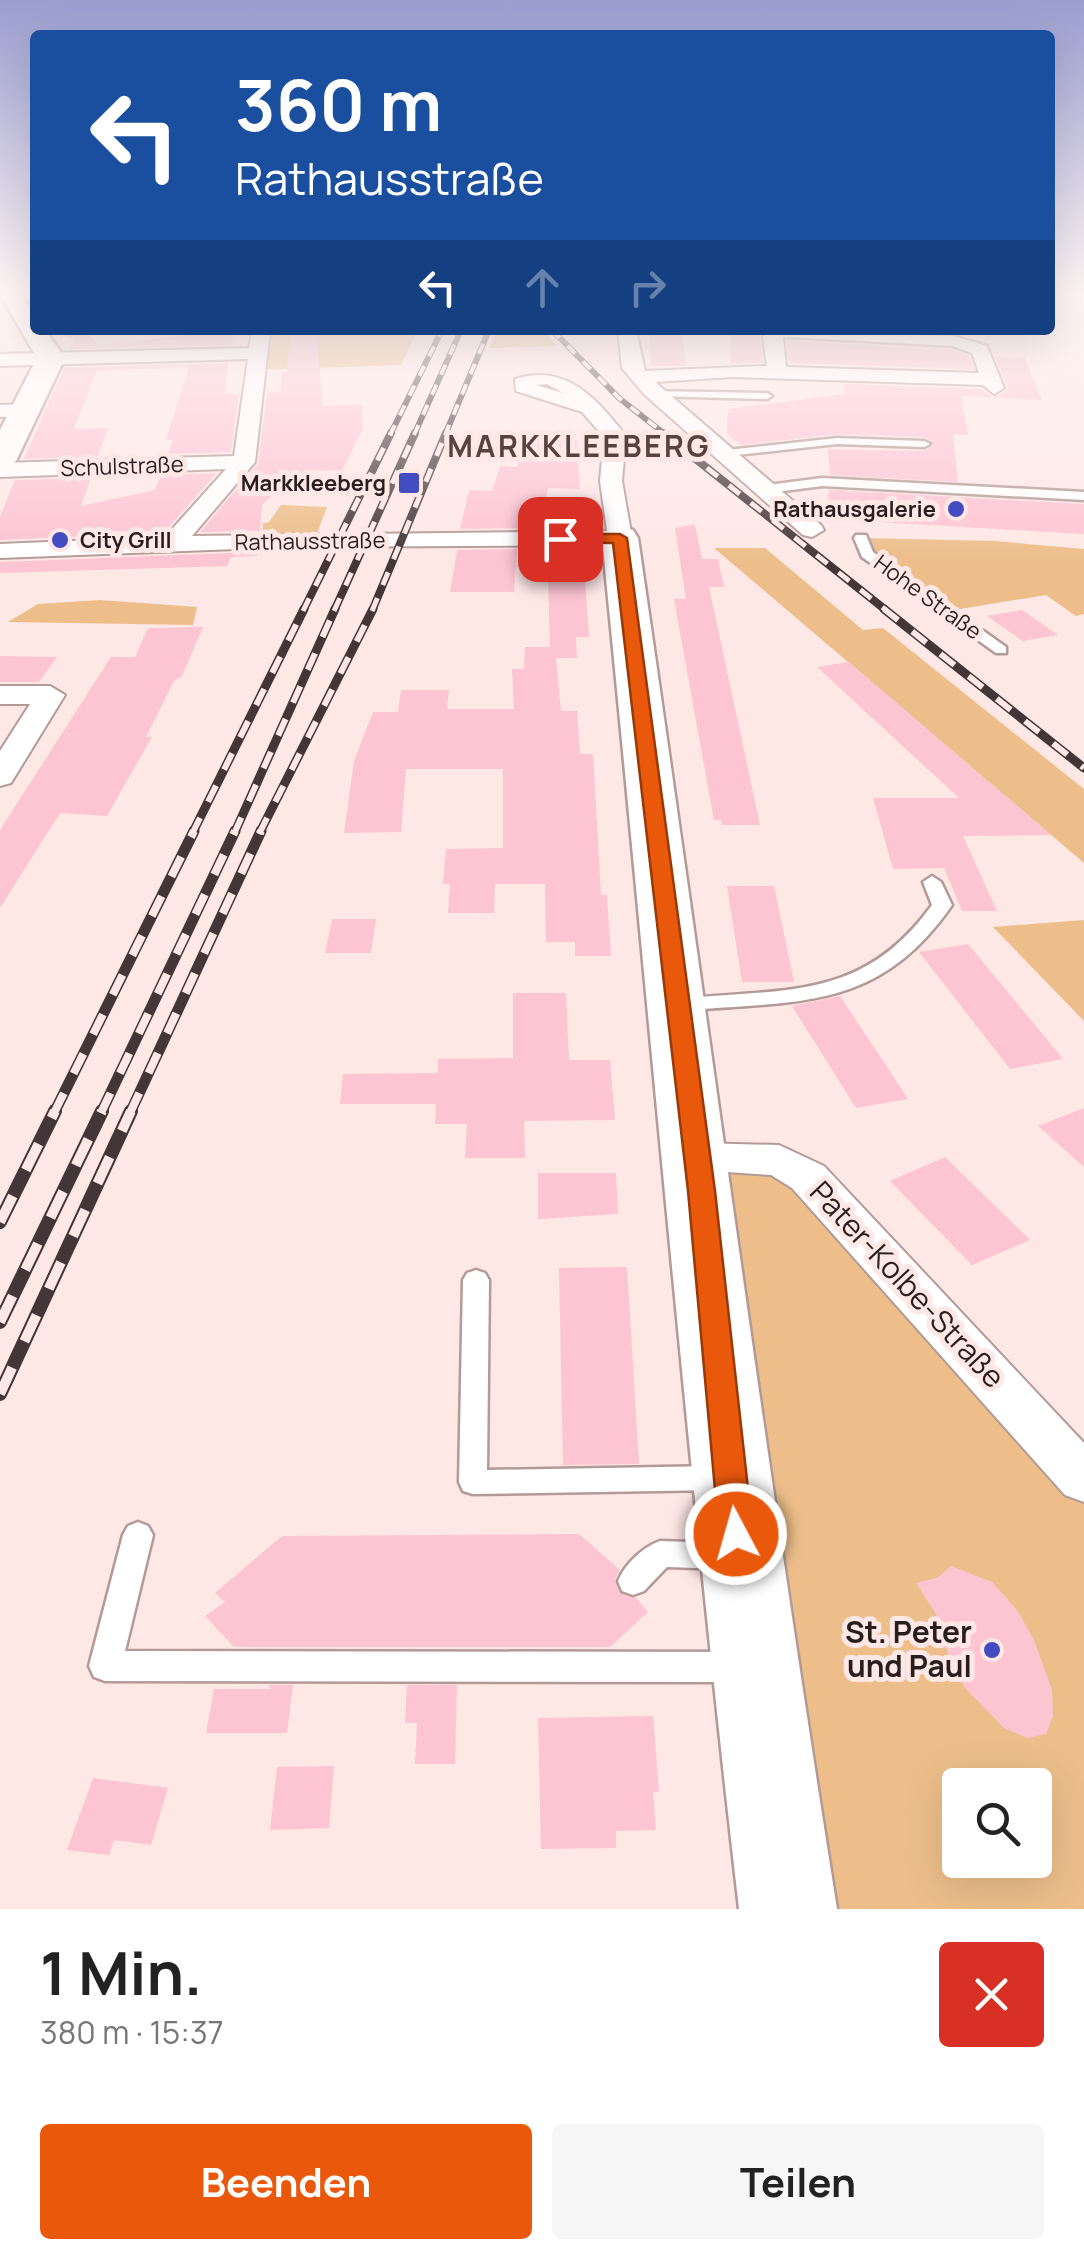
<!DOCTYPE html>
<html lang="de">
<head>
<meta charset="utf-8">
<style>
	body { margin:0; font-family:Manrope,sans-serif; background:#f6f6f6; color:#222; height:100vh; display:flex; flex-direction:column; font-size:38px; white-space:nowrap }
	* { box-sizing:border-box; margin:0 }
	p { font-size:32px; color:#767676 }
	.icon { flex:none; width:55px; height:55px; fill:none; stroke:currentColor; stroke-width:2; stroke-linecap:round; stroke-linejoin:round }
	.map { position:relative; height:1909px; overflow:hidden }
	.sheet { display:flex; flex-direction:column; background:#fff; flex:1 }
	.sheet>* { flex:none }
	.top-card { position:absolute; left:30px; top:30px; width:1025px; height:305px; border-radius:10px; box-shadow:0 10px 40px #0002; background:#1a4fa0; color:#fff; overflow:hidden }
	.buttons { position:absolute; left:942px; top:1768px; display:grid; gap:20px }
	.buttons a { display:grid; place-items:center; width:110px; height:110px; border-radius:10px; background:#fff; box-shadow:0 10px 40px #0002; font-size:50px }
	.pin { position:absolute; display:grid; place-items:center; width:85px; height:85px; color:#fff; margin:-42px; border-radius:20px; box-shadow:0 5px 15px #0006 }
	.me { position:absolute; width:110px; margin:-55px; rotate:354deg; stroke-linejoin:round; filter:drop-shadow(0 0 8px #0008) }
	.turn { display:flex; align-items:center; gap:35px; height:210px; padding:0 40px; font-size:45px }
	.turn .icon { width:130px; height:130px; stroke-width:2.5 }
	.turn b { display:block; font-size:70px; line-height:85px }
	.lanes { display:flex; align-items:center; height:95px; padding:0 40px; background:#0003; justify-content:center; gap:50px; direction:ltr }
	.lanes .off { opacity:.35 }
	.round { display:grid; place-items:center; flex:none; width:105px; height:105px; border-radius:10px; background:#f6f6f6 }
	.head { display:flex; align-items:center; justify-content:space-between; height:170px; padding:0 40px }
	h1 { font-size:60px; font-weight:700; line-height:75px }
	.primary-button { display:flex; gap:20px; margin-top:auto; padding:20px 40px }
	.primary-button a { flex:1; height:115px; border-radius:10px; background:#ea580c; color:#fff; font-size:40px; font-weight:700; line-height:115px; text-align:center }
	.primary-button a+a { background:#f6f6f6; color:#222 }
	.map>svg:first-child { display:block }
	.green { fill:#edbe8a; fill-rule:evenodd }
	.building { fill:#fdc4d2 }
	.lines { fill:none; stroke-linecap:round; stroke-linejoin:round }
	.lane-casing { stroke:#b39a97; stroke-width:5 }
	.street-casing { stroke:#b39a97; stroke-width:4 }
	.secondary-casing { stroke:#b39a97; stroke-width:5 }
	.lane { fill:#fff; fill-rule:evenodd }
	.street { fill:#fff; fill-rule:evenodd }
	.secondary { fill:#fff; fill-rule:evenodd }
	.rail-far4-casing { stroke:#423736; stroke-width:6 }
	.rail-far3-casing { stroke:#423736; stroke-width:8 }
	.rail-far2-casing { stroke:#423736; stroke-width:9 }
	.rail-far1-casing { stroke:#423736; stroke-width:11 }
	.rail-casing { stroke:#423736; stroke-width:14 }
	.rail-far4 { stroke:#fee8e6; stroke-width:4; stroke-dasharray:11; stroke-linecap:butt }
	.rail-far3 { stroke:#fee8e6; stroke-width:5; stroke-dasharray:14; stroke-linecap:butt }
	.rail-far2 { stroke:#fee8e6; stroke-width:6; stroke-dasharray:18; stroke-linecap:butt }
	.rail-far1 { stroke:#fee8e6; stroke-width:8; stroke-dasharray:22; stroke-linecap:butt }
	.rail { stroke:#fee8e6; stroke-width:10; stroke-dasharray:29; stroke-linecap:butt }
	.route { fill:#ea580c; stroke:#983908; stroke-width:2.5 }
	.poi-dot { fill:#434cc1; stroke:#fee8e6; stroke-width:4 }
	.labels { text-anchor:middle; stroke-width:10; stroke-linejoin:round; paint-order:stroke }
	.far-street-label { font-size:22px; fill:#281e1d; stroke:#fee8e6 }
	.far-poi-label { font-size:22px; font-weight:bold; fill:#281e1d; stroke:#fee8e6; text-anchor:end }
	.far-district-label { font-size:30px; font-weight:bold; letter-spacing:2.5px; fill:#574240; stroke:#fee8e6 }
	.near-street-label { font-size:30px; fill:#281e1d; stroke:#fee8e6 }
	.near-poi-label { font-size:30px; font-weight:bold; fill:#281e1d; stroke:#fee8e6; text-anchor:end }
</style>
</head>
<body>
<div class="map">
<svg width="1084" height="1909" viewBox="0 0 1084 1909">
	<rect width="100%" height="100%" fill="#fee8e6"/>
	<!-- green -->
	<g class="green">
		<path d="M 497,330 L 544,330 L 556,346 L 490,348 Z"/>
		<path d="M 417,332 L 401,365 L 255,370 L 260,336 Z"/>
		<path d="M 281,505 L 327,507 L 315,539 L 262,541 L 263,523 L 269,522 Z"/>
		<path d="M 861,538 L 995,541 L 1084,549 L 1084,614 L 1076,616 L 1046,595 L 948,611 L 867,554 Z"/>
		<path d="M 714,548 L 765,548 L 863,630 L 883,628 L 1084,789 L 1084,863 Z"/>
		<path d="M 100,600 L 197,607 L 193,625 L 8,622 L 38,604 Z"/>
		<path d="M 1084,920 L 1084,1021 L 993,927 Z"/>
		<path d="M 697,1158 L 769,1158 L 1084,1479 L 1084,1909 L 788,1909 ZM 960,1785 L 1035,1785 L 1035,1860 L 960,1860 Z"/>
	</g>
	<!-- building -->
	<g class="building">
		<path d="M 53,330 L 84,330 L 99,345 L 234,330 L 232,345 L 70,349 L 74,339 Z"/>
		<path d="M 290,330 L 316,330 L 323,406 L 362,405 L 363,428 L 342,471 L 304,470 L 294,483 L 285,483 L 262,505 L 260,531 L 200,532 L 258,464 L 267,393 L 281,392 L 281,373 L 287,373 Z"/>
		<path d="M 649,330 L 682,330 L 686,366 L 651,366 Z"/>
		<path d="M 731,333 L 759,334 L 763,362 L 730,364 Z"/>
		<path d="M 787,341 L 951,350 L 969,356 L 974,369 L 789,363 Z"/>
		<path d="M 995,357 L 1025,358 L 1042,400 L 994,398 L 1008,389 Z"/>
		<path d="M 228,363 L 225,394 L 239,393 L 231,452 L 168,454 L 173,440 L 166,440 L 189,367 L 97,371 L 74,429 L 108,428 L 98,456 L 24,459 L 64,368 Z"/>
		<path d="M 844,384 L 982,389 L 993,398 L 961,396 L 968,435 L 953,434 L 958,482 L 830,475 L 828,449 L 924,451 L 934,445 L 924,437 L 837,434 L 741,445 L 727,434 L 728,409 L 845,394 Z"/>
		<path d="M 526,438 L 577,440 L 580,489 L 548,488 L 543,510 L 521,510 L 519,528 L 460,529 L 469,490 L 492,491 L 500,466 L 517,467 Z"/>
		<path d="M 217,473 L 163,533 L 0,540 L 0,516 L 15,480 L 91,478 L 81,506 L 155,490 L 161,475 Z"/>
		<path d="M 829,490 L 1084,504 L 1084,534 L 827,519 Z"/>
		<path d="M 695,524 L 702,559 L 718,559 L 724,587 L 709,587 L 760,825 L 722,825 L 721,820 L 714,820 L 674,599 L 686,599 L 675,528 Z"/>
		<path d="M 517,549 L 514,592 L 450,592 L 457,550 Z"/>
		<path d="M 258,552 L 257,556 L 231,557 L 227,566 L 0,573 L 0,562 Z"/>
		<path d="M 548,579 L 585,579 L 589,637 L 576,637 L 577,658 L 556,658 L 561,711 L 577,711 L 580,754 L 593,754 L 601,895 L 607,895 L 611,956 L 575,956 L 575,942 L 546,942 L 545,884 L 495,884 L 494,913 L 448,913 L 450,884 L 443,884 L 446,849 L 503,848 L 503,769 L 406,769 L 401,832 L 344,833 L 354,761 L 373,712 L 398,712 L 401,690 L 449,690 L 447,709 L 514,709 L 512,669 L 524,669 L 525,647 L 550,647 Z"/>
		<path d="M 1022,610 L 1058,635 L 1023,641 L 987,616 Z"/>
		<path d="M 203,627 L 182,676 L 174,681 L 146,737 L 152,737 L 107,816 L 60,813 L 0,908 L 0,830 L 111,657 L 135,657 L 148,628 Z"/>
		<path d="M 0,656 L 57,657 L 39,682 L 0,682 Z"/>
		<path d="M 849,662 L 1051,835 L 963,836 L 997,911 L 962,911 L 944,868 L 893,869 L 873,798 L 959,798 L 817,667 Z"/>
		<path d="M 727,886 L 774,886 L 794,982 L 742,982 Z"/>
		<path d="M 332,919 L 376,919 L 371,953 L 325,953 Z"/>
		<path d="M 968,944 L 1040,1031 L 1063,1059 L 1010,1069 L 919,952 Z"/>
		<path d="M 513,993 L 566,993 L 569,1060 L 610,1060 L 615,1120 L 524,1121 L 525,1158 L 465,1158 L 467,1124 L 435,1124 L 436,1104 L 340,1104 L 343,1074 L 438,1073 L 438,1059 L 513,1058 Z"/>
		<path d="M 840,996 L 871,1043 L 908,1099 L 856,1108 L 792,1006 Z"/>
		<path d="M 1084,1108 L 1084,1167 L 1038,1126 Z"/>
		<path d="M 945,1157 L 987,1198 L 1030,1240 L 972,1265 L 890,1181 Z"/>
		<path d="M 538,1173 L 616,1173 L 618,1214 L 538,1219 Z"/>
		<path d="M 627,1267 L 639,1464 L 563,1465 L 559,1268 Z"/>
		<path d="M 579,1534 L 620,1570 L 615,1579 L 619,1592 L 636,1598 L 648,1612 L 610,1647 L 234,1647 L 205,1616 L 225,1602 L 215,1593 L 282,1536 Z"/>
		<path d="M 951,1566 L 992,1582 L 1017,1610 L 1034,1640 L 1052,1690 L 1053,1716 L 1046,1734 L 1027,1738 L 1004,1728 L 965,1688 L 950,1660 L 936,1614 L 916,1583 L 937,1578 Z"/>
		<path d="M 268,1685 L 293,1685 L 287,1733 L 206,1733 L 214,1689 L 271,1689 Z"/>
		<path d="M 407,1685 L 457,1685 L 455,1764 L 415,1764 L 417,1723 L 405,1723 Z"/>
		<path d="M 653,1716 L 659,1792 L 653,1792 L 656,1830 L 616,1831 L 616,1848 L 541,1849 L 538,1718 Z"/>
		<path d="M 334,1766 L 329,1828 L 270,1830 L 277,1767 Z"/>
		<path d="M 93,1778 L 168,1788 L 151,1845 L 114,1840 L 109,1855 L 67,1850 Z"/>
	</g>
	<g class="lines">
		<!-- lane casing -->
		<g class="lane-casing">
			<g id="lane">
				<path d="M 650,391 L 767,393 L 772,396 L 767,399 L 654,396 L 649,393 Z"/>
				<path d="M 837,438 L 924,441 L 930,444 L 924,447 L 837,444 L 727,456 L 721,453 L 727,450 Z"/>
				<path d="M 822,478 L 1084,492 L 1084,500 L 822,486 L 768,493 L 762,489 L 768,485 Z"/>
				<path d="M 856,535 L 866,535 L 873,552 L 1006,647 L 1006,653 L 996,653 L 862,557 L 854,538 Z"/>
				<path d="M 932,876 L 941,882 L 952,905 C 877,1013 798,1000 680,1011 L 670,1005 L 680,999 C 786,988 863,1001 932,905 L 923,882 Z"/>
				<path d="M 476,1270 L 485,1273 L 489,1280 L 487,1470 L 718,1466 L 728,1469 L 732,1478 L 728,1487 L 718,1490 L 473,1494 L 463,1491 L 459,1482 L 463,1280 L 467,1273 Z"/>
				<path d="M 138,1522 L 148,1526 L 153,1535 L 125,1651 L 739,1652 L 750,1656 L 755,1667 L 750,1678 L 739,1682 L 105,1681 L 94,1677 L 89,1666 L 123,1535 L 128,1526 Z"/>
				<path d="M 660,1541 L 724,1543 L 735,1547 L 739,1556 L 735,1565 L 724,1569 L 667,1567 L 644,1591 L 633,1595 L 622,1591 L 618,1581 C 625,1564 643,1547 660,1541 Z"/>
			</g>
		</g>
		<!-- street casing -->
		<g class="street-casing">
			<g id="street">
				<path d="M 252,330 L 270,330 L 255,462 L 192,536 L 607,531 L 600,481 L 604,437 L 582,412 L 516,391 L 515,379 C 566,363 596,398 626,436 L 622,481 L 632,538 L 620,545 L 287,547 L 0,558 L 0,544 L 165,537 L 226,469 L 0,477 L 0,463 L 234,456 L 248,359 L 0,366 L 0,354 L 249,348 ZM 547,384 L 563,393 L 536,385 Z"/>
				<path d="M 618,330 L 636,330 L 645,371 L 767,366 L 763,337 L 769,330 L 954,336 L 987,346 L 1004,388 L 994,394 L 983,385 L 732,377 L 655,382 L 821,525 L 824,530 L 812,537 L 803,535 L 644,394 L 622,368 ZM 783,337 L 952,346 L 972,353 L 979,373 L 786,367 Z"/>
				<path d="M 0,405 L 26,404 L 36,410 L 26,416 L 0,417 Z"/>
				<path d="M 0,686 L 50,686 L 65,695 L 11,783 L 0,786 L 0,751 L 30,704 L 0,704 Z"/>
				<path d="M 697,1143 L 779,1145 L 824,1166 L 1084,1443 L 1084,1502 L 1065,1495 L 792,1188 L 771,1175 L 681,1169 L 675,1158 L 681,1147 Z"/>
			</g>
		</g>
		<!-- secondary casing -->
		<g class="secondary-casing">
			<g id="secondary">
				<path d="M 0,294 L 20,294 L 35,315 L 35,330 L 45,330 L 65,358 L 16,461 L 0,471 L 0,430 L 37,358 Z"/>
				<path d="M 620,527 L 633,530 L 638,538 C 705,995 764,1453 837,1909 L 739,1909 C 686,1453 648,995 602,538 L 607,530 Z"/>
			</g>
		</g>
		<!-- lane -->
		<use href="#lane" class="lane"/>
		<!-- street -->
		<use href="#street" class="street"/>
		<!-- secondary -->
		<use href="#secondary" class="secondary"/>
		<!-- rail-far4 casing -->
		<g class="rail-far4-casing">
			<g id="rail-far4">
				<path d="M 552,330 L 619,398 L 666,435"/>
				<path d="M 390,435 L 442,330"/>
				<path d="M 414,435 L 461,330"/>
				<path d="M 445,435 L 489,330"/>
			</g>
		</g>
		<!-- rail-far3 casing -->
		<g class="rail-far3-casing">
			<g id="rail-far3">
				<path d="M 663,433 L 887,611"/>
				<path d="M 303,611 L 391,433"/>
				<path d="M 334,611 L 415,433"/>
				<path d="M 372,611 L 446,433"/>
			</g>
		</g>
		<!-- rail-far2 casing -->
		<g class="rail-far2-casing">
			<g id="rail-far2">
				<path d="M 884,609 L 1084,768"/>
				<path d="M 192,834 L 304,609"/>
				<path d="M 234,834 L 335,609"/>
				<path d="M 259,834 L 373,609"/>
			</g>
		</g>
		<!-- rail-far1 casing -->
		<g class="rail-far1-casing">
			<g id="rail-far1">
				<path d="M 54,1113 L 194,831"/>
				<path d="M 101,1113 L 235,831"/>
				<path d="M 130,1113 L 261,831"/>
			</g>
		</g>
		<!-- rail casing -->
		<g class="rail-casing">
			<g id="rail">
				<path d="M 0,1222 L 55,1111"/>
				<path d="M 0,1322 L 102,1111"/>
				<path d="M 0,1394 L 131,1111"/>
			</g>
		</g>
		<!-- rail-far4 -->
		<use href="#rail-far4" class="rail-far4"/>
		<!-- rail-far3 -->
		<use href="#rail-far3" class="rail-far3"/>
		<!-- rail-far2 -->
		<use href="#rail-far2" class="rail-far2"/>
		<!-- rail-far1 -->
		<use href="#rail-far1" class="rail-far1"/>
		<!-- rail -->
		<use href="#rail" class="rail"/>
	</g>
	<!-- sky -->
	<linearGradient id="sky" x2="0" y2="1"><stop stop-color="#9a9dd0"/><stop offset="0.52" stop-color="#fff5f4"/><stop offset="1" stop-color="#fff5f4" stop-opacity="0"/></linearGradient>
	<rect width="1084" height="561" fill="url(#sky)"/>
	<!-- route -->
	<path class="route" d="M 560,534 L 620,534 L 627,538 L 715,1191 L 753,1534 L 748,1544 L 736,1548 L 724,1544 L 719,1534 L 688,1191 L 613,543 L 555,542 L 553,539 Z"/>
	<!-- markers -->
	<g class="poi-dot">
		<rect x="397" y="471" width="24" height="24" rx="5"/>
		<circle cx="956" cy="509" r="10"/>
		<circle cx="60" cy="540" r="10"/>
		<circle cx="992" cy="1650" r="10"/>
	</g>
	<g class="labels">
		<!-- far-street labels -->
		<g class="far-street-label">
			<text transform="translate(122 466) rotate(-2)" y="8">Schulstraße</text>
			<text transform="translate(310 541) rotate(-1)" y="8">Rathausstraße</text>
			<text transform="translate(928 597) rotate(36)" y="8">Hohe Straße</text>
		</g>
		<!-- far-poi labels -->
		<g class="far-poi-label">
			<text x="386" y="491">Markkleeberg</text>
			<text x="936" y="517">Rathausgalerie</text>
			<text x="80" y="548" text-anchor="start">City Grill</text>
		</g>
		<!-- far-district labels -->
		<g class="far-district-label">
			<text x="579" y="457">MARKKLEEBERG</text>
		</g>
		<!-- near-street labels -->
		<g class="near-street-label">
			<text transform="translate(907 1285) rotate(47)" y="10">Pater-Kolbe-Straße</text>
		</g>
		<!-- near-poi labels -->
		<g class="near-poi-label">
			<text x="972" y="1643">St. Peter<tspan x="972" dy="34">und Paul</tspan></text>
		</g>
	</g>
</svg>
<div class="buttons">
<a><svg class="icon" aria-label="search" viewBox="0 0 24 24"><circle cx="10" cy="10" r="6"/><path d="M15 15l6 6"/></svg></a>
</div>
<div class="pin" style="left:560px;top:539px;background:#d93025"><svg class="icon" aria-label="arrive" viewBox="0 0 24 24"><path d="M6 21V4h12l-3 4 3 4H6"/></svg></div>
<svg class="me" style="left:736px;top:1534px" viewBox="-20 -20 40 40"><circle r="17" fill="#ea580c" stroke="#fff" stroke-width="3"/><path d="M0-11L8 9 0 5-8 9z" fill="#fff"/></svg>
<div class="top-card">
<div class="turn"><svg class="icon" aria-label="left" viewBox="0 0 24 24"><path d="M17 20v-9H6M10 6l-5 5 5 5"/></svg><div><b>360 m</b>Rathausstraße</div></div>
<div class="lanes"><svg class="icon" aria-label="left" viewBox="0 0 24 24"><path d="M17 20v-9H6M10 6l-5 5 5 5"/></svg><svg class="icon off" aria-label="ahead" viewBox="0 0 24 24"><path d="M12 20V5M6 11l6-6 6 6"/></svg><svg class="icon off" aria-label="right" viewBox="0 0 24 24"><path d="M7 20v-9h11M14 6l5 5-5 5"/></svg></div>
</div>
</div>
<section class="sheet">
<div class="head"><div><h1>1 Min.</h1><p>380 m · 15:37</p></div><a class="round" style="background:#d93025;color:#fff"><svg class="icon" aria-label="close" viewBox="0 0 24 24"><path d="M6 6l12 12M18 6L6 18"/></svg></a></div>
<div class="primary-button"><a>Beenden</a><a>Teilen</a></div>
</section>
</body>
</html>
